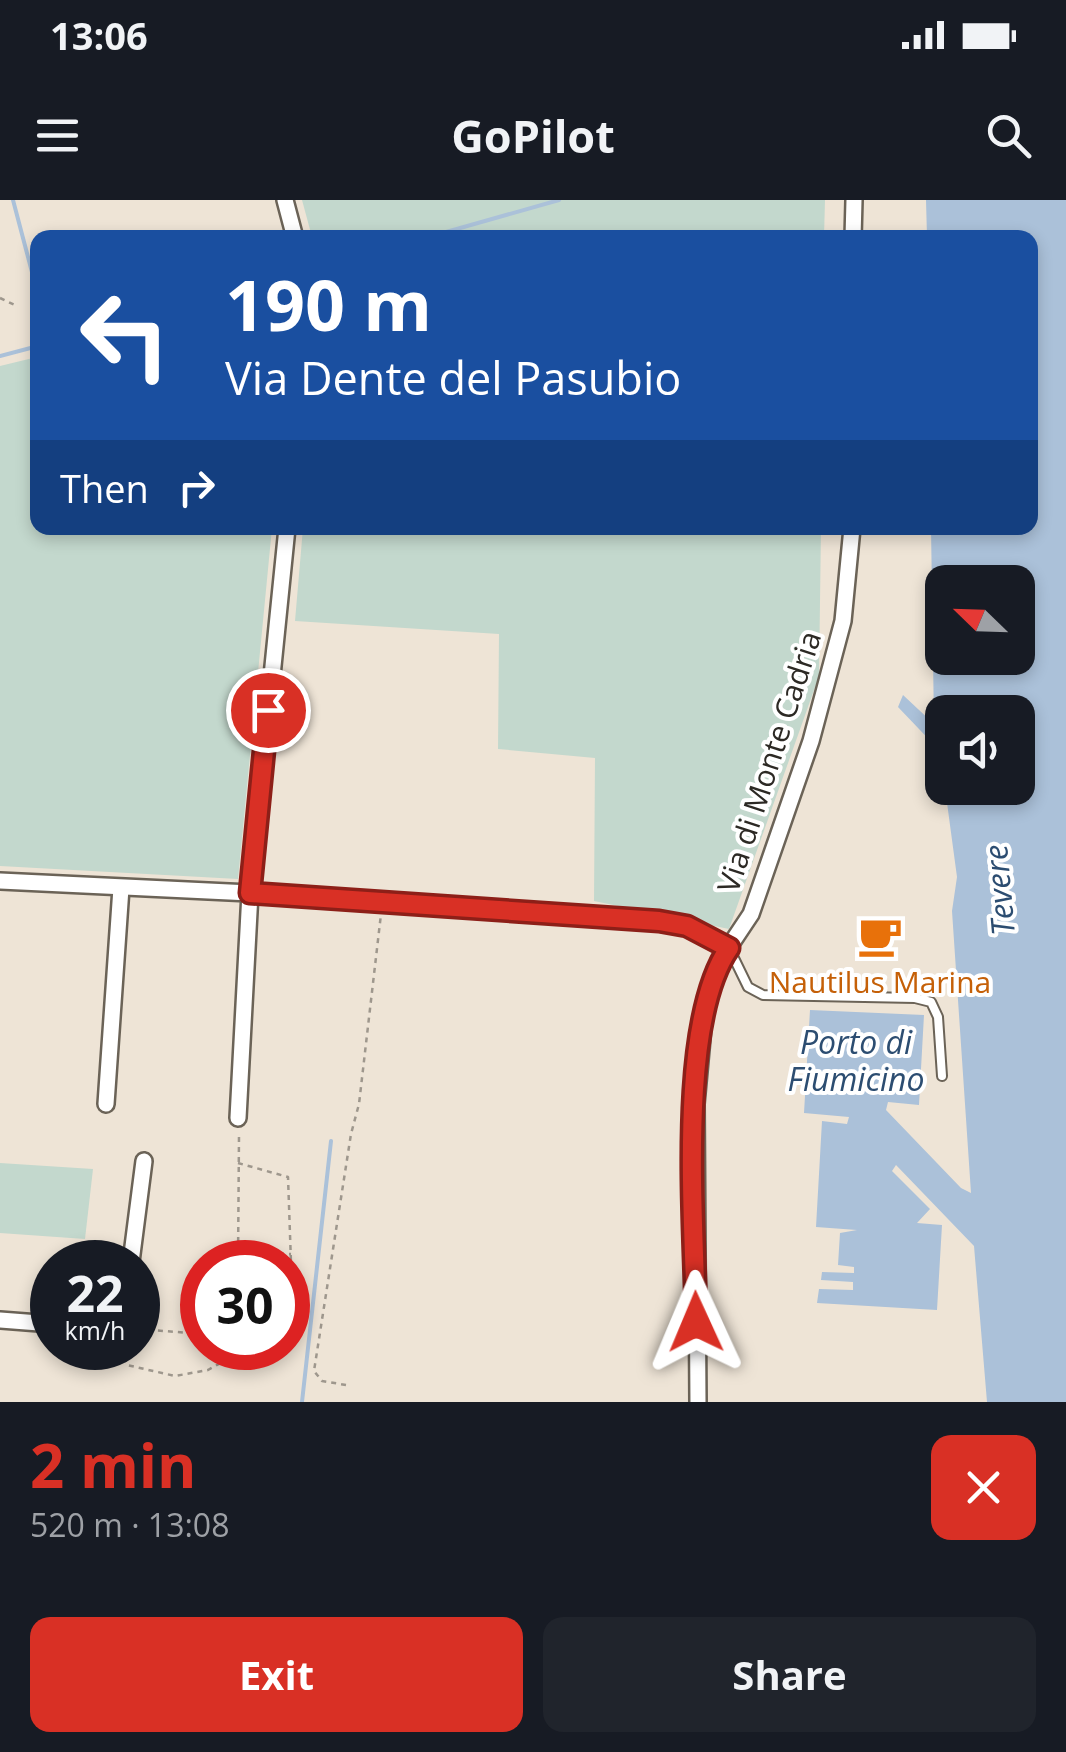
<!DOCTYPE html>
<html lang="en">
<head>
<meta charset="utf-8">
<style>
	body { margin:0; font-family:"Open Sans",sans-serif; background:#20242c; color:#f1f3f6; height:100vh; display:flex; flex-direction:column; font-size:38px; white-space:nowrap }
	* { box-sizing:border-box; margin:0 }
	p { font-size:32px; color:#9ea1a6 }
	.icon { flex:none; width:55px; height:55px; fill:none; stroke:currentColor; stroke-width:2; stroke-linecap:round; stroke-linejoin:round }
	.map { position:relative; height:1202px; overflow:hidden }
	.details { display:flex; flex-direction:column; background:#171b24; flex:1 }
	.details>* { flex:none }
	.hud { position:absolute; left:30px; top:30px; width:1008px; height:305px; border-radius:20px; box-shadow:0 5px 15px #0003; background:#1a4fa0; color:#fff; overflow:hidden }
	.needle { width:65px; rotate:293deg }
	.fabs { position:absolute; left:925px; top:365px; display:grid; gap:20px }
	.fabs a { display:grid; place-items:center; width:110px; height:110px; border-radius:20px; background:#171b24; box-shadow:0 5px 15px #0003; font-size:50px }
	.speed { position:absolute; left:30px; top:1040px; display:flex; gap:20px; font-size:50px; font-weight:700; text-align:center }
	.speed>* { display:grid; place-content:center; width:130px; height:130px; border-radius:50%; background:#171b24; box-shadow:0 5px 15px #0003; line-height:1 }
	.speed small { font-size:25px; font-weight:400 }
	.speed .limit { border:15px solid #d22; background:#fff; color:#111 }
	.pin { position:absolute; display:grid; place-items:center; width:85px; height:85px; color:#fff; margin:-42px; border:5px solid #fff; border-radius:50%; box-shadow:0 2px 10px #0007 }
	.me { position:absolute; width:110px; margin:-55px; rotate:359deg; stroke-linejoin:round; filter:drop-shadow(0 0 8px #0008) }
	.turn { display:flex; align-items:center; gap:35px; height:210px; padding:0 30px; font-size:45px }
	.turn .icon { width:130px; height:130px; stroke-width:2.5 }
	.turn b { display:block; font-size:70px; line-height:85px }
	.then { display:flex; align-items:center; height:95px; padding:0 30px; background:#0003; gap:20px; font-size:38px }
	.round { display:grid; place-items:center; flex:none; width:105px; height:105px; border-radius:20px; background:#20242c }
	.overview { display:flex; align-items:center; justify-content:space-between; height:170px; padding:0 30px }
	h1 { font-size:60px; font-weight:700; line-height:75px; color:#d93025 }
	.button { display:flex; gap:20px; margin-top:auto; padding:20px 30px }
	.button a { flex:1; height:115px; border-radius:20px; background:#d93025; color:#fff; font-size:40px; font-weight:700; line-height:115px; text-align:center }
	.button a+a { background:#20242c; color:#f1f3f6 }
	.status { display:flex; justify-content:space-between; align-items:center; height:70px; padding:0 50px; background:#171b24; direction:ltr }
	.status svg { height:28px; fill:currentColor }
	header { display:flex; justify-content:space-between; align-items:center; height:130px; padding:0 30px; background:#171b24; font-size:45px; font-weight:700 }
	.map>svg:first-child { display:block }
	.green { fill:#c3d8cd }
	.water { fill:#abc1d9; fill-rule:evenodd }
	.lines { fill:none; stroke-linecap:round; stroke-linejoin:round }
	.stream { stroke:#abc1d9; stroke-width:4 }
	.lane-casing { stroke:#6b6357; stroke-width:12 }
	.street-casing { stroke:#6b6357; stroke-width:20 }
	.path { stroke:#9e978d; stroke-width:2.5; stroke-dasharray:5 5; stroke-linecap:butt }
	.lane { stroke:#fff; stroke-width:8 }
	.street { stroke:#fff; stroke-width:15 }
	.route-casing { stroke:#8d1f18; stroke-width:25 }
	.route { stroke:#d93025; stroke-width:18 }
	.labels { text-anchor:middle; stroke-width:8; stroke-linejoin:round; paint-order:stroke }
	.street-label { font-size:30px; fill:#2c2924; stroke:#fff }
	.food-label { font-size:30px; fill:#c56008; stroke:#fff }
	.water-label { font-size:32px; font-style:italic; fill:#2c4d71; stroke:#fff }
</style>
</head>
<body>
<div class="status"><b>13:06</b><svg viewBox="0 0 49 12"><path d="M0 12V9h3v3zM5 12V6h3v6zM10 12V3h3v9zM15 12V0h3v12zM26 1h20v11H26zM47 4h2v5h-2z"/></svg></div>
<header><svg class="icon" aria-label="menu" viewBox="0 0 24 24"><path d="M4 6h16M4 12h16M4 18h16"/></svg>GoPilot<svg class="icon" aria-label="search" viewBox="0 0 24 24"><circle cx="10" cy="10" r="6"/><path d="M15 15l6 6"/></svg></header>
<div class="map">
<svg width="1066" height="1202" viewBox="0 0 1066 1202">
	<rect width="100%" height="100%" fill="#eee4d6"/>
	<!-- green -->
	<g class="green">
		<path d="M 302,0 L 825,0 L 824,37 L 312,37 Z"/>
		<path d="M 37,157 L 38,328 L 272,328 L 238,679 L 0,666 L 0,166 Z"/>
		<path d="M 303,328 L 821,328 L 819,476 L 729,729 L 594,701 L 595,558 L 498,549 L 499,434 L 295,421 Z"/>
		<path d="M 0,963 L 93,969 L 85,1039 L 0,1033 Z"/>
	</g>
	<!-- water -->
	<path class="water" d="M 926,0 L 1066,0 L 1066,1202 L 987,1202 L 974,1046 L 896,965 L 892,971 L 930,1009 L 917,1023 L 942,1025 L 937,1110 L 817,1103 L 819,1089 L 853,1090 L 853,1082 L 821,1080 L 822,1072 L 854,1073 L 854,1067 L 838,1065 L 840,1033 L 857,1030 L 816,1027 L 822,921 L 847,924 L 849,917 L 804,913 L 810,810 L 924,815 L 919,905 L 888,902 L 886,910 L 961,988 L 971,993 L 952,711 L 957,677 L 945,588 L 1018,588 L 1018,512 L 942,512 L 942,567 L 940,551 L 898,507 L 903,495 L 934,524 L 931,328 L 1030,328 L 1030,38 L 927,37 ZM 942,382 L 1018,382 L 1018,458 L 942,458 Z"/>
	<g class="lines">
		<!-- stream -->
		<g class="stream">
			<path d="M 13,0 L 38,95"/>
			<path d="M 425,38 L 559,0"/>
			<path d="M 0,156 L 38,146"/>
			<path d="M 302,1202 L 331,941"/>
		</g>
		<!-- lane casing -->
		<g class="lane-casing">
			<path id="lane" d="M 729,748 L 748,787 L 763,795 L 915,798 L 931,802 L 938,817 L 942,876"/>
		</g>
		<!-- street casing -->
		<g class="street-casing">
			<g id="street">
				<path d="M 285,0 L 295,38"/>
				<path d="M 853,38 L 854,0"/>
				<path d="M 0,681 L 250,693 L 287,328"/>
				<path d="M 106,904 L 121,688"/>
				<path d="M 238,918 L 250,693 L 659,721 L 687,726 L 729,748"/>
				<path d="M 131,1062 L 144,961"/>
				<path d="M 0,1120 L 52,1124"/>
				<path d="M 698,1202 L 696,904 L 705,806 L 719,762 L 751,714 L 811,541 L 843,421 L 852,328"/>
			</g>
		</g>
		<!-- path -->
		<g class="path">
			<path d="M 0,98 L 17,106"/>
			<path d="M 238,963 L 288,977 L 291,1063 L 288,1072"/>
			<path d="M 239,1052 L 291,1054"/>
			<path d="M 238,1062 L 239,936"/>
			<path d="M 138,1129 L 202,1134"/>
			<path d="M 121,1148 L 127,1165 L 175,1176 L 208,1170 L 224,1161 L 263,1165"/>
			<path d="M 346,1185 L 322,1181 L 314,1171 L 351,934 L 359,904 L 381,714"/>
		</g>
		<!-- lane -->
		<use href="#lane" class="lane"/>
		<!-- street -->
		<use href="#street" class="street"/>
	</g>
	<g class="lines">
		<!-- route casing -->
		<g class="route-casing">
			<path id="route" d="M 268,510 L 250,693 L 659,721 L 687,726 L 729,748 C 676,825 695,1027 696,1122"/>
		</g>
		<!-- route -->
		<use href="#route" class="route"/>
	</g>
	<!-- icons -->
	<defs>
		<g id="cafe-bare" transform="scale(3.45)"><path d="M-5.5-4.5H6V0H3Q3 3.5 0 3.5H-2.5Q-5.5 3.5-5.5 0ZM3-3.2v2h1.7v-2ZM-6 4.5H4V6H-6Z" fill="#e8710a" stroke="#fff" stroke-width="2.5" paint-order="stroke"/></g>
	</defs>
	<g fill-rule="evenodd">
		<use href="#cafe-bare" x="880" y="736"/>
	</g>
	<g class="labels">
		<!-- street labels -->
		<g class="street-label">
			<text transform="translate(770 562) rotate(-72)" y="10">Via di Monte Cadria</text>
		</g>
		<!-- food labels -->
		<g class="food-label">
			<text x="880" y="793">Nautilus Marina</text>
		</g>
		<!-- water labels -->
		<g class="water-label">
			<text transform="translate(1000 690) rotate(-95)" y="11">Tevere</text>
			<text x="856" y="854">Porto di<tspan x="856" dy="37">Fiumicino</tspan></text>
		</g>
	</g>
</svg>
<div class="fabs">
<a><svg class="needle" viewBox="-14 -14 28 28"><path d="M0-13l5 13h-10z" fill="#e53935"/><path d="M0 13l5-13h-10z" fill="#9ea1a6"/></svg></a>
<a><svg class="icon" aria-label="sound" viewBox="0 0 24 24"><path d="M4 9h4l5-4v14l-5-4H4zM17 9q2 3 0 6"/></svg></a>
</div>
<div class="speed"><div>22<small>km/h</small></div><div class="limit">30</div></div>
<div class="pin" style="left:268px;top:510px;background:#d93025"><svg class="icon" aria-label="arrive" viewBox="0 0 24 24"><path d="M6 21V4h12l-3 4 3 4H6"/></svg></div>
<svg class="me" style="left:696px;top:1122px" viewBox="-20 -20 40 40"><path d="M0-17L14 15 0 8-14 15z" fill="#d93025" stroke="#fff" stroke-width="4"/></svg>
<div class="hud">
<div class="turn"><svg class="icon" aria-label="left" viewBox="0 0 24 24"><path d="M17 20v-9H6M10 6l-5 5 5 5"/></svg><div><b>190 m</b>Via Dente del Pasubio</div></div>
<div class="then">Then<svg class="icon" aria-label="right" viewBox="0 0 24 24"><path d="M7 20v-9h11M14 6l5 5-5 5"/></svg></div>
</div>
</div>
<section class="details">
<div class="overview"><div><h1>2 min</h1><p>520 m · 13:08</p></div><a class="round" style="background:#d93025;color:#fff"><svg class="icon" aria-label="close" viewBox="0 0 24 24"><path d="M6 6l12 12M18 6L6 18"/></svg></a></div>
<div class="button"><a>Exit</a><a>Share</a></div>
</section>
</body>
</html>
